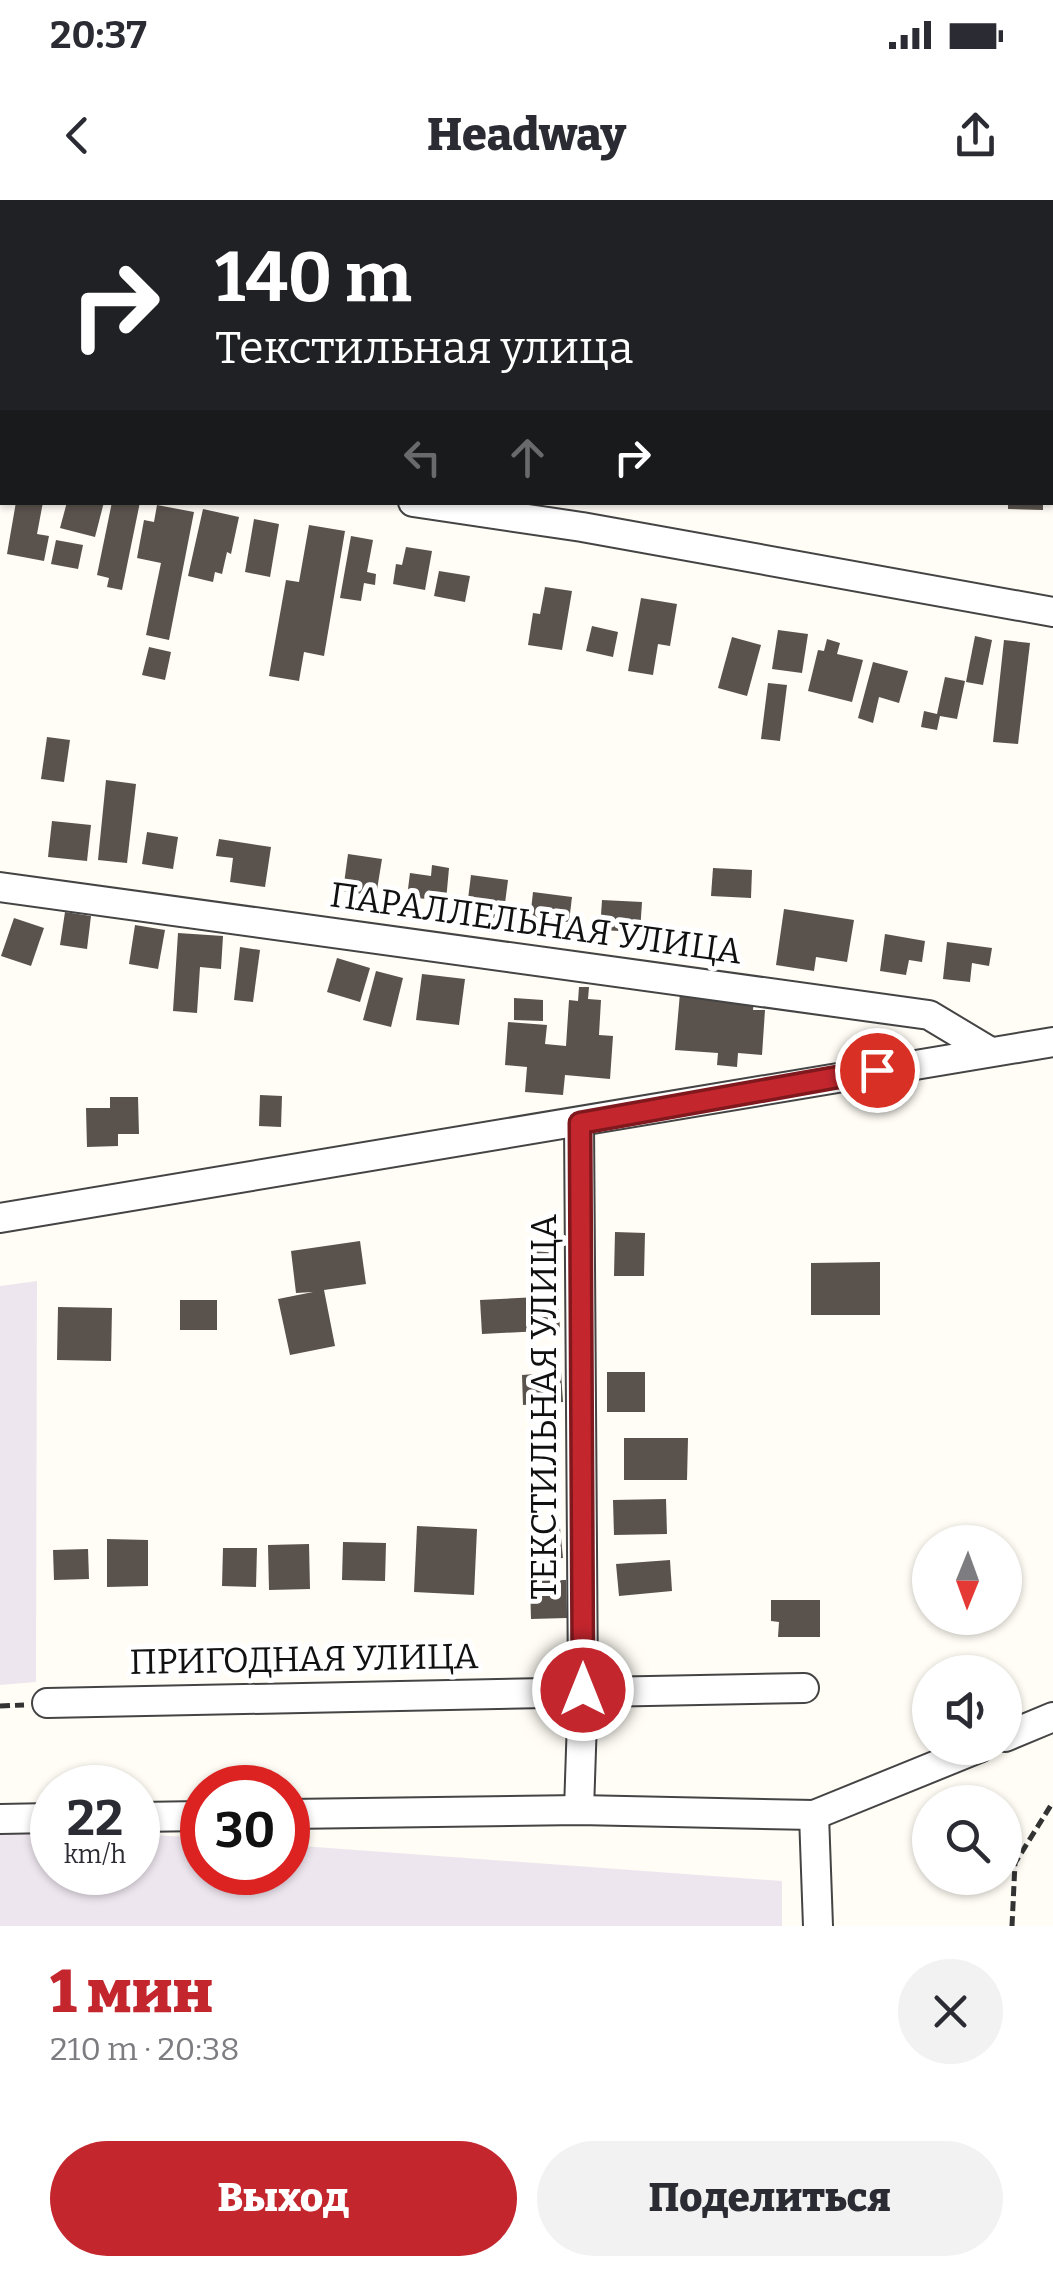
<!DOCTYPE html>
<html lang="ru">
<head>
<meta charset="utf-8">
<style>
	body { margin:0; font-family:Bitter,serif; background:#f2f2f3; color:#2b2b33; height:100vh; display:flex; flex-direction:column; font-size:38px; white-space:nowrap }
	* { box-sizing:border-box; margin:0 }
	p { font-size:32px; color:#7c7c81 }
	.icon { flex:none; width:55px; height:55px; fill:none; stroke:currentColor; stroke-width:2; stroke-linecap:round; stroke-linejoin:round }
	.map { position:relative; height:1726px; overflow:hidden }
	.panel { display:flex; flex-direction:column; background:#fff; flex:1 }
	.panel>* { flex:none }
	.top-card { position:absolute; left:0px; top:0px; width:1055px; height:305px; box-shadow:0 2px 8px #0004; background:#202124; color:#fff; overflow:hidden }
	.needle { width:65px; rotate:181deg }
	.fabs { position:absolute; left:912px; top:1325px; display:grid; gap:20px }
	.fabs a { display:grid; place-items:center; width:110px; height:110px; border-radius:50%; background:#fff; box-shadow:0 2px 8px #0004; font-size:50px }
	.speed { position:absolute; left:30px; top:1565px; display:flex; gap:20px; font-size:50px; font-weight:700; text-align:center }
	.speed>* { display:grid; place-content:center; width:130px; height:130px; border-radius:50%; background:#fff; box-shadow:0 2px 8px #0004; line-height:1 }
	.speed small { font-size:25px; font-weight:400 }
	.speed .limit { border:15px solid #d22; background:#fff; color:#111 }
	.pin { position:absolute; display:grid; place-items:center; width:85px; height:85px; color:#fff; margin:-42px; border:5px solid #fff; border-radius:50%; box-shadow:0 2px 10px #0007 }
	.me { position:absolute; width:110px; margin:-55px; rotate:0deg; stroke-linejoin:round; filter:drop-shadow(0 0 8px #0008) }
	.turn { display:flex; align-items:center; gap:35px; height:210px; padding:0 50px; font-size:45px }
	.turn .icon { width:130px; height:130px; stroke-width:2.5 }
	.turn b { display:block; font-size:70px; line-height:85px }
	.lanes { display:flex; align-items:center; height:95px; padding:0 50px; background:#0003; justify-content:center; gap:50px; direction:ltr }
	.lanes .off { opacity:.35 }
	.round { display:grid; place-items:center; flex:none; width:105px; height:105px; border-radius:52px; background:#f2f2f3 }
	.headline { display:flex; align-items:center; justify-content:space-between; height:170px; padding:0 50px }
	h1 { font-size:60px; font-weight:800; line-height:75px; color:#c4262e }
	.cta { display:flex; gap:20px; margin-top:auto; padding:20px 50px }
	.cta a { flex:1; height:115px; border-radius:60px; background:#c4262e; color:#fff; font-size:40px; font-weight:800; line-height:115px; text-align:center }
	.cta a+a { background:#f2f2f3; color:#2b2b33 }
	.status { display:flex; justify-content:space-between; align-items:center; height:70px; padding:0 50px; background:#fff; direction:ltr }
	.status svg { height:28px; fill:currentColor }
	header { display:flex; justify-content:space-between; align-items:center; height:130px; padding:0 50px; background:#fff; font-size:45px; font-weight:800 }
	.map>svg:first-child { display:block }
	.industrial { fill:#eee6ef }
	.building { fill:#5a524d }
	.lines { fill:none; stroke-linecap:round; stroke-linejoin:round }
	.minor-casing { stroke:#444; stroke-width:32 }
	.path { stroke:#333; stroke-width:5; stroke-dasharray:10 5; stroke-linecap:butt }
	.minor { stroke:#fff; stroke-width:28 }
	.route-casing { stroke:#7f191e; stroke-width:25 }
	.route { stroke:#c4262e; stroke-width:18 }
	.labels { text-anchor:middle; stroke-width:10; stroke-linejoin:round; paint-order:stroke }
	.street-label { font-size:35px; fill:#111; stroke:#fff }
</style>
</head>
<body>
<div class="status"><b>20:37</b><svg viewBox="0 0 49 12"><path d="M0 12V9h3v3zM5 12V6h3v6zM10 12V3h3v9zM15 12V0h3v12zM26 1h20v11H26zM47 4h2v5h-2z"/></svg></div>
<header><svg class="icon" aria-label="back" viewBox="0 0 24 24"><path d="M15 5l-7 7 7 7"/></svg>Headway<svg class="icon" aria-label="share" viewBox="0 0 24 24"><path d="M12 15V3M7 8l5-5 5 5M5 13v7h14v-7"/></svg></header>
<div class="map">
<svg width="1053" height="1726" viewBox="0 0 1053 1726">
	<rect width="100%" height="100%" fill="#fffdf5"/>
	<!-- industrial -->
	<g class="industrial">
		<path d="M 37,1081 L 36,1482 L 0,1485 L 0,1086 Z"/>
		<path d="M 0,1623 L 52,1627 L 52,1672 L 138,1672 L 138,1634 L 202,1638 L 202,1672 L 288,1672 L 288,1645 L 782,1681 L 782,1726 L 0,1726 Z"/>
	</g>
	<!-- building -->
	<g class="building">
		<path d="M 16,302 L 43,302 L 37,334 L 49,336 L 44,361 L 7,354 Z"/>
		<path d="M 67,302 L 104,302 L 95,337 L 60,328 Z"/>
		<path d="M 112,302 L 140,302 L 122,390 L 107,387 L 109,378 L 97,375 Z"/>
		<path d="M 1008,302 L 1043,302 L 1043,310 L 1008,309 Z"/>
		<path d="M 157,305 L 194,312 L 169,440 L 146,435 L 161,363 L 137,358 L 144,320 L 154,322 Z"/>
		<path d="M 203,309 L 239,317 L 231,354 L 227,352 L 222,374 L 215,372 L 213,382 L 188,376 Z"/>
		<path d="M 254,319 L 279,324 L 270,377 L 245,372 Z"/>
		<path d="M 309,325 L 345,331 L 324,456 L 304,452 L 299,481 L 269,476 L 286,380 L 299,382 Z"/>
		<path d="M 351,336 L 373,340 L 367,372 L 376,374 L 375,385 L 364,383 L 361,401 L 340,398 Z"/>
		<path d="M 56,340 L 83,345 L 78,369 L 51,364 Z"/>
		<path d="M 406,347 L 432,351 L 425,390 L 393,384 L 396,364 L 402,365 Z"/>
		<path d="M 439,371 L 470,376 L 465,402 L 434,396 Z"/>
		<path d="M 545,387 L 572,391 L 562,450 L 528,445 L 533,413 L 540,414 Z"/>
		<path d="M 641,398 L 677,404 L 670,446 L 658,444 L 653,475 L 628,471 Z"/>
		<path d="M 592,426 L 618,432 L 613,457 L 586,451 Z"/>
		<path d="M 778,430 L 808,434 L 802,473 L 772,469 Z"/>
		<path d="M 975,436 L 992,440 L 983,485 L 966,482 Z"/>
		<path d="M 732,437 L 761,445 L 747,496 L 718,488 Z"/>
		<path d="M 827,439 L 840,443 L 837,454 L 863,460 L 852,502 L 808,491 L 818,450 L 824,451 Z"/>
		<path d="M 1004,440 L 1030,443 L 1018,544 L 993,542 Z"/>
		<path d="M 149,447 L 171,452 L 165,480 L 142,475 Z"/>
		<path d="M 873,462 L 908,471 L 899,503 L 879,497 L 873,523 L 858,518 Z"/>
		<path d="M 945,477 L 965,481 L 957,519 L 940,516 L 937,530 L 921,527 L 924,511 L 937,514 Z"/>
		<path d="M 768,483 L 787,485 L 780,541 L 761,539 Z"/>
		<path d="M 47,537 L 70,540 L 64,582 L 41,579 Z"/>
		<path d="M 106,580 L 136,584 L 127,663 L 98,660 Z"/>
		<path d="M 52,621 L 91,625 L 87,661 L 48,657 Z"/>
		<path d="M 147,632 L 178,637 L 173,669 L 142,664 Z"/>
		<path d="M 219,639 L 271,647 L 265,687 L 230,682 L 233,658 L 216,656 Z"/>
		<path d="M 348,654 L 382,659 L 376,696 L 343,691 Z"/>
		<path d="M 432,665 L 449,668 L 446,701 L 407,697 L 410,673 L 431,676 Z"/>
		<path d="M 713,668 L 752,670 L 751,698 L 711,696 Z"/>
		<path d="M 471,675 L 508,680 L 503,719 L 466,715 Z"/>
		<path d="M 533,692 L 572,697 L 569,722 L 530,719 Z"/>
		<path d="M 602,700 L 642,702 L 640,732 L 600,730 Z"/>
		<path d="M 784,709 L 854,720 L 847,762 L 816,757 L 814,771 L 776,765 Z"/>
		<path d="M 65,712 L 91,716 L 87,749 L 60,745 Z"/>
		<path d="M 14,718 L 44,728 L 31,766 L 1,756 Z"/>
		<path d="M 135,725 L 165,730 L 158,769 L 129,764 Z"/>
		<path d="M 178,733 L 223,736 L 221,769 L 200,767 L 197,813 L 173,811 Z"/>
		<path d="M 885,734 L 925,741 L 922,762 L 909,760 L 906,775 L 880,771 Z"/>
		<path d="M 947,742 L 992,748 L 989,766 L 972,763 L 970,782 L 943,779 Z"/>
		<path d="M 240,747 L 260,750 L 253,802 L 234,800 Z"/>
		<path d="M 337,758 L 370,768 L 360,802 L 327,792 Z"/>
		<path d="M 376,771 L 403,778 L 391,827 L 363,820 Z"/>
		<path d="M 422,774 L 465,779 L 459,825 L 416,820 Z"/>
		<path d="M 579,787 L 589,787 L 588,799 L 601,800 L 599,835 L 613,836 L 610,879 L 565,875 L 563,895 L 525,892 L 527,867 L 505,865 L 508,822 L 547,825 L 545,844 L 566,846 L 569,800 L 578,801 Z"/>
		<path d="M 680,793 L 754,799 L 753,810 L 765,810 L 762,855 L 738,853 L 737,867 L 717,865 L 718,853 L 675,850 Z"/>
		<path d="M 514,798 L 543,800 L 543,821 L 514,820 Z"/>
		<path d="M 260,895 L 282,896 L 281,927 L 259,926 Z"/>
		<path d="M 110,897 L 138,897 L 139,934 L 118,934 L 118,946 L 87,947 L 86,908 L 110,908 Z"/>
		<path d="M 615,1032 L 645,1033 L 644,1076 L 614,1076 Z"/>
		<path d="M 360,1041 L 366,1084 L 324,1090 L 335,1146 L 290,1155 L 278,1099 L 313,1092 L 296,1093 L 291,1051 Z"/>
		<path d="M 533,1051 L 558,1053 L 556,1079 L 531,1077 Z"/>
		<path d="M 880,1062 L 880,1115 L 811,1115 L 811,1063 Z"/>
		<path d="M 558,1096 L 560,1130 L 482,1134 L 480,1100 Z"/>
		<rect x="180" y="1100" width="37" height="30"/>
		<path d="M 58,1107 L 112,1108 L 111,1161 L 57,1160 Z"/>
		<path d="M 561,1172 L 563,1202 L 523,1205 L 522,1175 Z"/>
		<rect x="607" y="1172" width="38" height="40"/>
		<path d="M 624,1238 L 688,1238 L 687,1280 L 624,1280 Z"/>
		<path d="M 666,1299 L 667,1334 L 614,1335 L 613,1300 Z"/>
		<path d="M 417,1326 L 477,1329 L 474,1395 L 414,1392 Z"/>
		<path d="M 560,1328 L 563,1358 L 531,1361 L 529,1331 Z"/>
		<path d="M 107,1339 L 148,1340 L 148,1386 L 107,1387 Z"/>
		<path d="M 343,1342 L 386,1343 L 385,1381 L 342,1380 Z"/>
		<path d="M 309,1344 L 310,1389 L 269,1390 L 268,1345 Z"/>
		<path d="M 223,1348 L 257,1348 L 256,1387 L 222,1386 Z"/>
		<path d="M 88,1349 L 89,1379 L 54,1380 L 53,1350 Z"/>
		<path d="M 670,1360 L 672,1391 L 619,1396 L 616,1364 Z"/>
		<path d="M 566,1380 L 567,1418 L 531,1419 L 530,1381 Z"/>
		<path d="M 771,1400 L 820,1400 L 820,1437 L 778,1437 L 779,1422 L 771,1421 Z"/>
	</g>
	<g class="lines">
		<!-- minor casing -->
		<g class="minor-casing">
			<g id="minor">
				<path d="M 547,0 L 548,2"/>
				<path d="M 1052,71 L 1053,71"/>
				<path d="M 0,243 L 2,244"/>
				<path d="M 413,302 L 582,327 L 1053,412"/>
				<path d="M 0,687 L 929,815 L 989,851"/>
				<path d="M 579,923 L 583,1490 L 579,1610"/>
				<path d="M 0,1018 L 1053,842"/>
				<path d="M 47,1503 L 804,1488"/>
				<path d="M 1005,1537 L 1053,1517"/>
				<path d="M 288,1614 L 579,1610 L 814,1615 L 979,1548"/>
				<path d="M 814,1615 L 818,1726"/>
				<path d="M 138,1617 L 202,1616"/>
				<path d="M 0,1619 L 52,1618"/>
			</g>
		</g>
		<!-- path -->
		<g class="path">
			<path d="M 0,1506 L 24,1505"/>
			<path d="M 1012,1726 L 1015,1663 L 1053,1602"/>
		</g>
		<!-- minor -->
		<use href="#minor" class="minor"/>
	</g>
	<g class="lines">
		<!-- route casing -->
		<g class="route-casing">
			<path id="route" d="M 583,1490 L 580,923 L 877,870"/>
		</g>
		<!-- route -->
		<use href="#route" class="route"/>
	</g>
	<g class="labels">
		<!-- street labels -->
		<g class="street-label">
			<text transform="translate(536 723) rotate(8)" y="12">ПАРАЛЛЕЛЬНАЯ УЛИЦА</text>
			<text transform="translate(544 1207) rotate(-90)" y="12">ТЕКСТИЛЬНАЯ УЛИЦА</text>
			<text transform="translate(304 1459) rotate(-1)" y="12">ПРИГОДНАЯ УЛИЦА</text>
		</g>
	</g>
</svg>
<div class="fabs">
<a><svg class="needle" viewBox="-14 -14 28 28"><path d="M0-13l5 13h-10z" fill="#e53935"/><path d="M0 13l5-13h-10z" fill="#7c7c81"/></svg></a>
<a><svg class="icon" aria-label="sound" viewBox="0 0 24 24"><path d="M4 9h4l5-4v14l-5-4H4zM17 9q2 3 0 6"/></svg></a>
<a><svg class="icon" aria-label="search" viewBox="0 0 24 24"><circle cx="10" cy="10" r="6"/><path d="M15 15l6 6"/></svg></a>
</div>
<div class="speed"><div>22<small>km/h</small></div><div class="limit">30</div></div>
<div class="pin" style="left:877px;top:870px;background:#d93025"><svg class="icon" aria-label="arrive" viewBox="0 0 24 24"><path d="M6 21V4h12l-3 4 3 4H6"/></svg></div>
<svg class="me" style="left:583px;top:1490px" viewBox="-20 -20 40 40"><circle r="17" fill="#c4262e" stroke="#fff" stroke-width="3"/><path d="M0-11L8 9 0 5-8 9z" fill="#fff"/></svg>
<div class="top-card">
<div class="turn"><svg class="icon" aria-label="right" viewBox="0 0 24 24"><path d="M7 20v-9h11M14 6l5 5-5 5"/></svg><div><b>140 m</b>Текстильная улица</div></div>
<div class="lanes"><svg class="icon off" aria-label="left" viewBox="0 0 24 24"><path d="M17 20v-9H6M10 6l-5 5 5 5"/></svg><svg class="icon off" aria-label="ahead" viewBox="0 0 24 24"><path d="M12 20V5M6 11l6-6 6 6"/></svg><svg class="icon" aria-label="right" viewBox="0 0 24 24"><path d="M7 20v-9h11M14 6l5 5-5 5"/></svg></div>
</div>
</div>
<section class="panel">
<div class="headline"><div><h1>1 мин</h1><p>210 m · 20:38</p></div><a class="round"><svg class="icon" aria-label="close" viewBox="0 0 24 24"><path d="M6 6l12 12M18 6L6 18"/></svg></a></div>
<div class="cta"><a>Выход</a><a>Поделиться</a></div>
</section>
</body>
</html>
